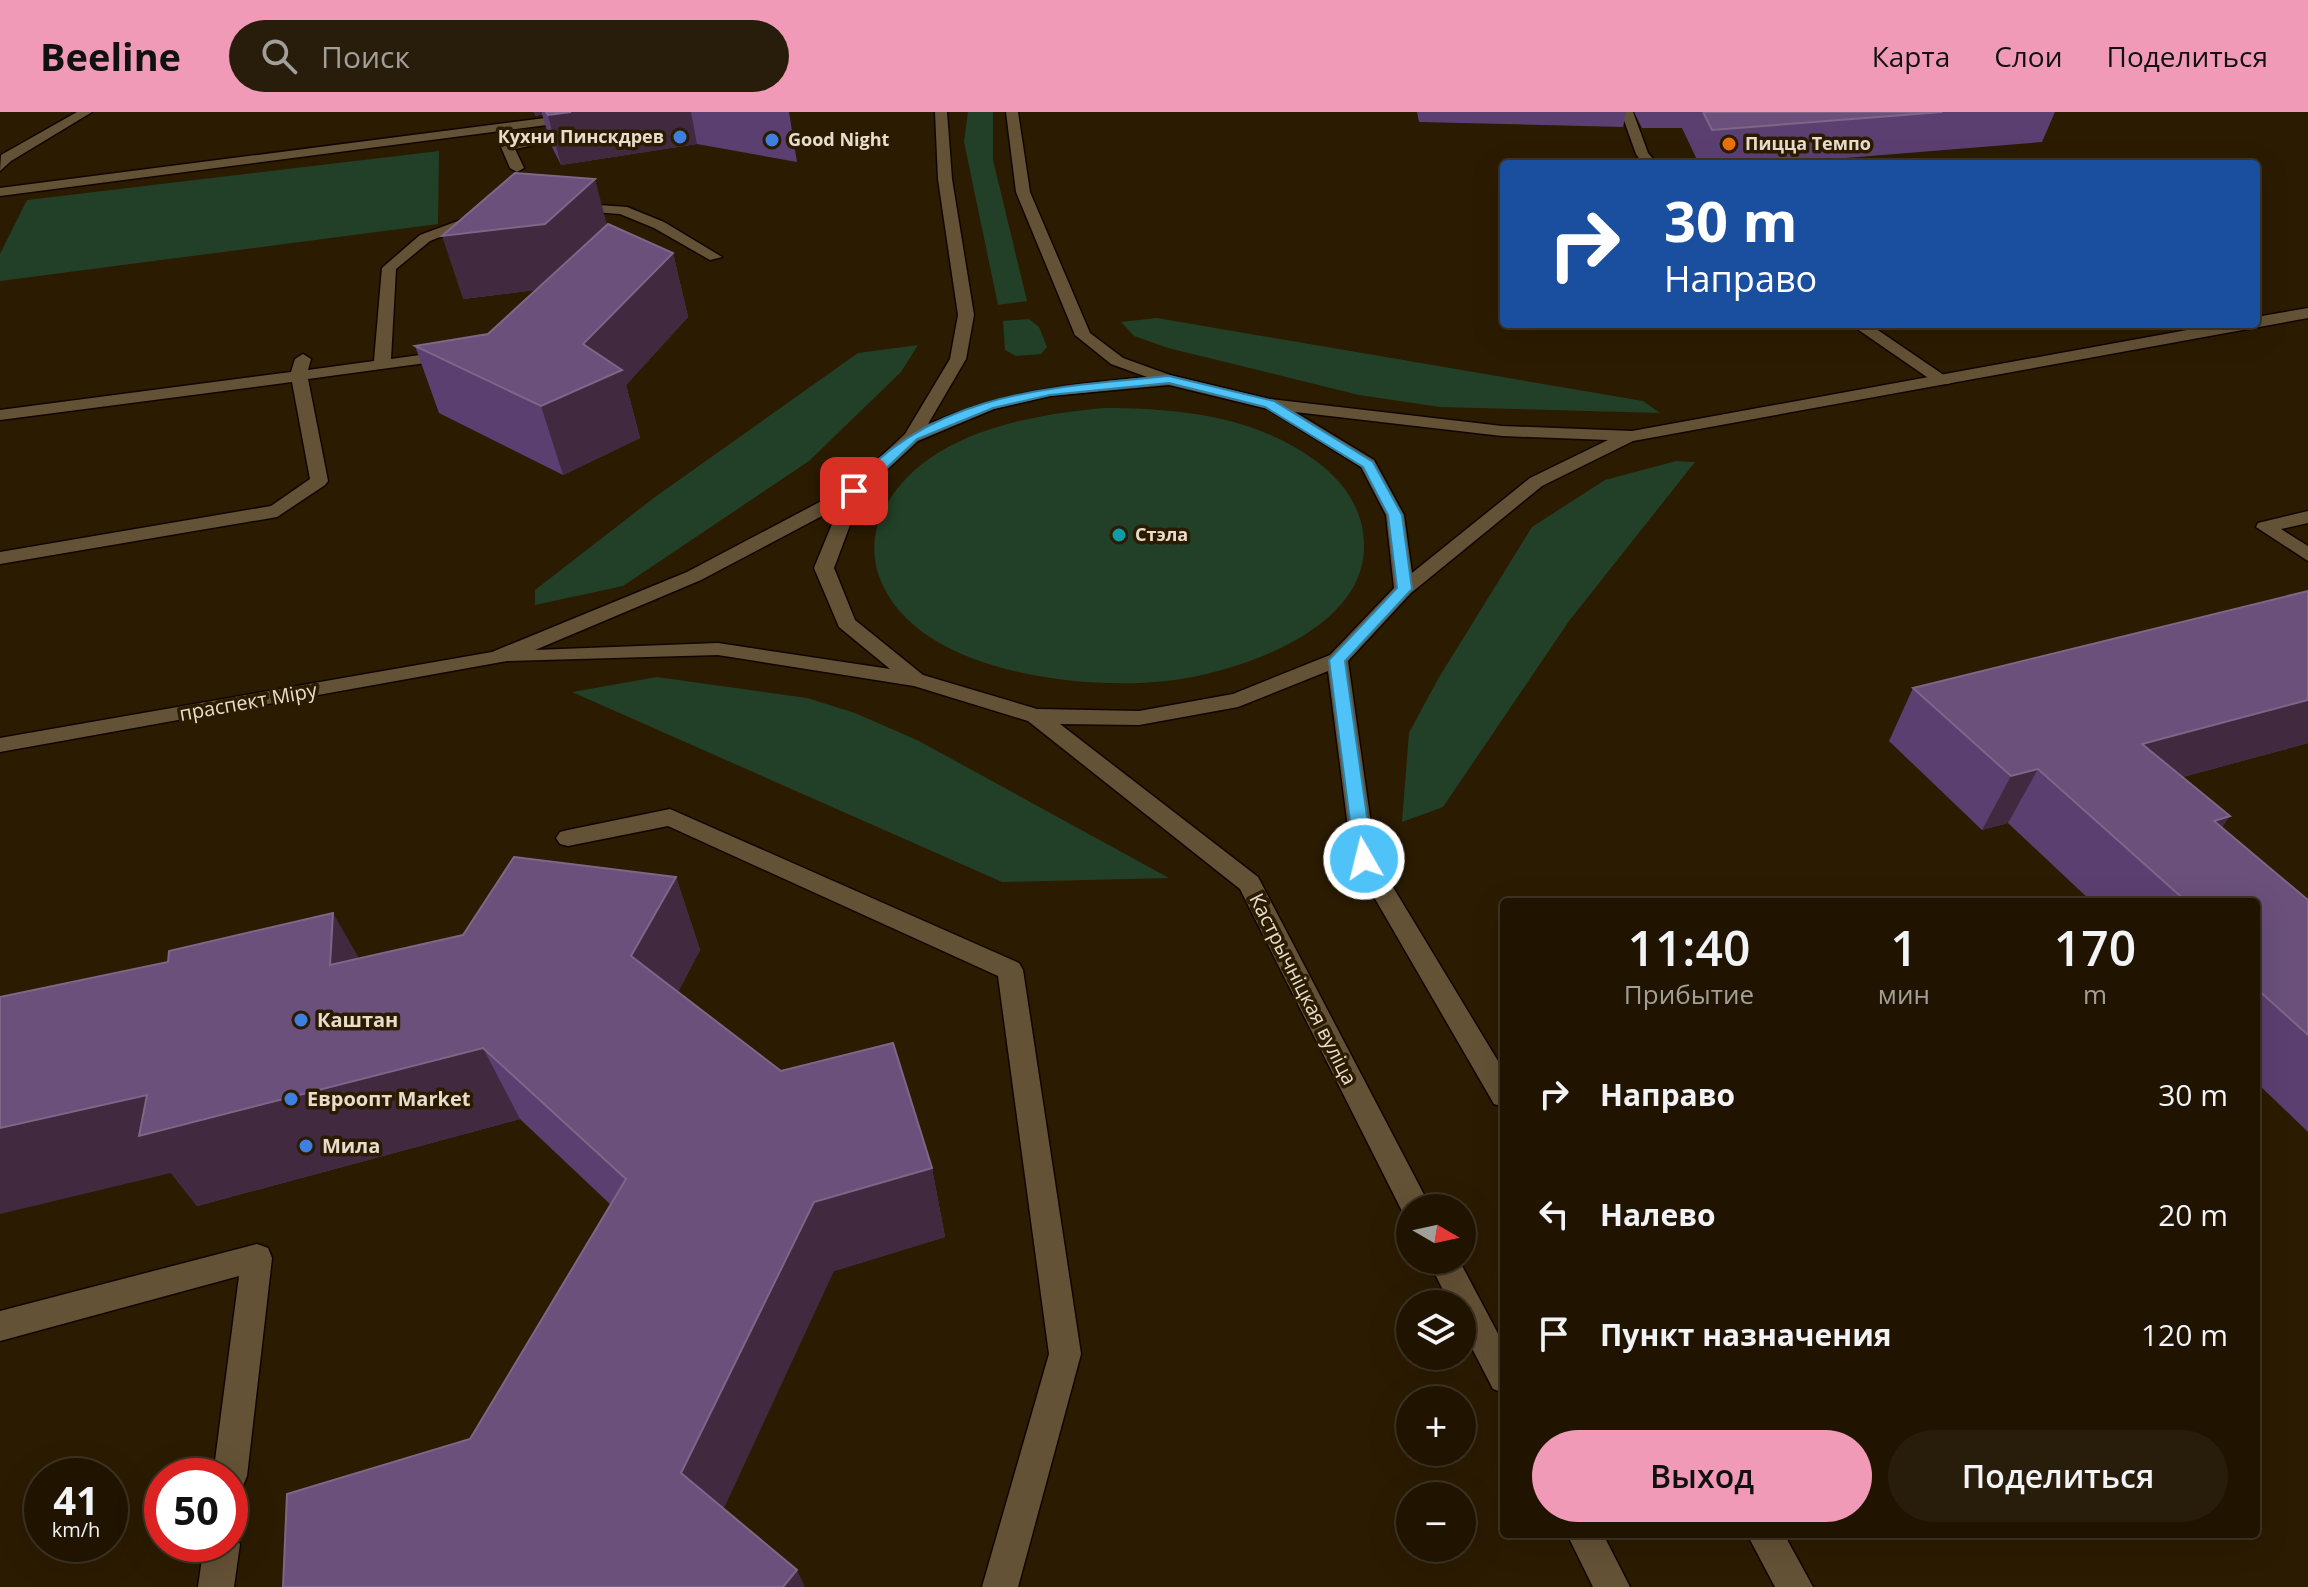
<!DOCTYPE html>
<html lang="ru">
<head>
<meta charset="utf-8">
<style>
	body { margin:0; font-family:"Open Sans",sans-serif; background:#281d0b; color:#f1f3f6; height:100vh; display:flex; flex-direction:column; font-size:30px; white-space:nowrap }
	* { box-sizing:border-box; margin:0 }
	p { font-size:26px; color:#a29e99 }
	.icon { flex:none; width:44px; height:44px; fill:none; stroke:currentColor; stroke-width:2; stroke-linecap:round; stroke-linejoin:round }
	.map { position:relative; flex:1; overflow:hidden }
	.drawer { position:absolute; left:1500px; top:786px; width:760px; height:640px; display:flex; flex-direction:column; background:#201401; border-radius:8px; box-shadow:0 8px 32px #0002,0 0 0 2px #3d3323 }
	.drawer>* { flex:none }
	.hud { position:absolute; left:1500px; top:48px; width:760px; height:168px; border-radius:8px; box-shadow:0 8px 32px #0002,0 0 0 2px #3d3323; background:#1a4fa0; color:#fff; overflow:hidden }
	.needle { width:52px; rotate:99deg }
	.controls { position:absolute; left:1396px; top:1082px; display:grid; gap:16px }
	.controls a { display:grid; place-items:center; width:80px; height:80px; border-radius:50%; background:#201401; box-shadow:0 8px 32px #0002,0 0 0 2px #3d3323; font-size:40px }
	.speed { position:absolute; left:24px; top:1346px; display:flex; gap:16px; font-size:40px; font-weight:700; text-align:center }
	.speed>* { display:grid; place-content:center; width:104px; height:104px; border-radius:50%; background:#201401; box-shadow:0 8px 32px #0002,0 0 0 2px #3d3323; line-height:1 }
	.speed small { font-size:20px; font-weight:400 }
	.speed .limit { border:12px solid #d22; background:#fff; color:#111 }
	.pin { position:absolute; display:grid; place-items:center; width:68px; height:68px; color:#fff; margin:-34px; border-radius:16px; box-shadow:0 4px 12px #0006 }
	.me { position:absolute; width:88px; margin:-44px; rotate:352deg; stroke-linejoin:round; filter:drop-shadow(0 0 6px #0008) }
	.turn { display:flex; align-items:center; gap:28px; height:168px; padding:0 32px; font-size:36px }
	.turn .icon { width:104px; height:104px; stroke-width:2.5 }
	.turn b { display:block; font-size:56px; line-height:68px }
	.eta { display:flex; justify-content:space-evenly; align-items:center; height:136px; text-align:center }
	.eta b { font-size:48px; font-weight:600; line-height:56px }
	.action { display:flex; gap:16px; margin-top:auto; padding:16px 32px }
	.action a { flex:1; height:92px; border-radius:48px; background:#f09ab7; color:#111; font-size:32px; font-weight:600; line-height:92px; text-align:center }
	.action a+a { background:#281d0b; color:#f1f3f6 }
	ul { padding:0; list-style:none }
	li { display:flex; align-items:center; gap:24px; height:120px; padding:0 32px }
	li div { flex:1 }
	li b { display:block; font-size:30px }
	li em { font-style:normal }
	header { display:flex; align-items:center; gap:48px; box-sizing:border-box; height:112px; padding:0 40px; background:#f09ab7; color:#111 }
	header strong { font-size:38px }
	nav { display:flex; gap:44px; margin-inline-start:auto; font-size:28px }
	.search { width:560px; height:72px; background:#281d0b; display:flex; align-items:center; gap:20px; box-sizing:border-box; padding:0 28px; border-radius:44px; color:#a29e99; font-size:30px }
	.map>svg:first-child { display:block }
	.green { fill:#224027 }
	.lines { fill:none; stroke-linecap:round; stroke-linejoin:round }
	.service-casing { stroke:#120500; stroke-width:3 }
	.minor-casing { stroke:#120500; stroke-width:3 }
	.secondary-casing { stroke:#120500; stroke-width:3 }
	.service { fill:#645236; fill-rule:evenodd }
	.minor { fill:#645236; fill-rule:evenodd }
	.secondary { fill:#645236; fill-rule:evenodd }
	.wall { fill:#5b3f71 }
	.shaded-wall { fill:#412940 }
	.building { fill:#6a507b; stroke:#7e6688; stroke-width:2 }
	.route { fill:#4fc3f7; stroke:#337fa1; stroke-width:2 }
	.shop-dot { fill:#3f7fe0; stroke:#2b1b01; stroke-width:3 }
	.food-dot { fill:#e8710a; stroke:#2b1b01; stroke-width:3 }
	.culture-dot { fill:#0f9aa8; stroke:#2b1b01; stroke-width:3 }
	.labels { text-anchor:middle; stroke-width:7; stroke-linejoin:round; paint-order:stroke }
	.far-poi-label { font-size:18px; font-weight:bold; fill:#e8ddcd; stroke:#2b1b01; text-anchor:start }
	.street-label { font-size:20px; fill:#e8ddcd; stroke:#2b1b01 }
	.poi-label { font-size:20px; font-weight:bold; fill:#e8ddcd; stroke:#2b1b01; text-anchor:start }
</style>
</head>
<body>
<header>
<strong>Beeline</strong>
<div class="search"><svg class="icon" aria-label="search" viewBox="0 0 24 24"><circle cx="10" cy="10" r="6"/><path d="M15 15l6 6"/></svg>Поиск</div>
<nav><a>Карта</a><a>Слои</a><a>Поделиться</a></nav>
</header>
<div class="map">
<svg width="2308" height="1475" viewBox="0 0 2308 1475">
	<rect width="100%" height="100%" fill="#2b1b01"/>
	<!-- green -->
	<g class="green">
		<path d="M 968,0 L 993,0 L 993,48 L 1027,189 L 998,193 L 964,30 Z"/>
		<path d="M 439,39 L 438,112 L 0,169 L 0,142 L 27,88 Z"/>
		<path d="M 1157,206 L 1643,289 L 1660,301 L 1440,295 L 1359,283 L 1168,236 L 1134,224 L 1121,210 Z"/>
		<path d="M 1029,207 L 1039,215 L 1047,235 L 1041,242 L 1016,244 L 1005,238 L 1003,209 Z"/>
		<path d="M 918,233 L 901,260 L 809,349 L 623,474 L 535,493 L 535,478 L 655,385 L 858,241 Z"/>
		<path d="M 1104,296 C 1177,296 1256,304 1316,349 C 1343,369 1363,396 1364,431 C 1367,513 1253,554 1187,566 C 1099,582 914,565 879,464 C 872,445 873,422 881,404 C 917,323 1025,303 1104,296 Z"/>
		<path d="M 1676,349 L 1695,350 L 1569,509 L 1443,695 L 1402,710 L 1409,621 L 1438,567 L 1532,415 L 1605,368 Z"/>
		<path d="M 657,565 L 807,586 L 855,601 L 919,629 L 1169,766 L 1002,770 L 572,580 Z"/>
	</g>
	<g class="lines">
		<!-- service casing -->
		<g class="service-casing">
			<g id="service">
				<path d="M 77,0 L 92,0 L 11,49 L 0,59 L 1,43 Z"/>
				<path d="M 562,0 L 580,0 L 547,13 L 0,84 L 0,76 L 545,6 Z"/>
				<path d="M 1621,0 L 1633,0 L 1648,41 L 1657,52 L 1643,52 L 1636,42 Z"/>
				<path d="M 581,16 L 585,17 L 585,23 L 515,37 L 524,56 L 517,60 L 510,56 L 501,35 Z"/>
				<path d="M 571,91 L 627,95 L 664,110 L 722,145 L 710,148 L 654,116 L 620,102 L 566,98 L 564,95 Z"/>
				<path d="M 474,103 L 486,106 L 430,129 L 396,157 L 391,247 L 427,242 L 433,244 L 433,250 L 308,267 L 328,369 L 325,373 L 277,405 L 0,452 L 0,440 L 271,394 L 310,367 L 292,270 L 0,308 L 0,298 L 291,260 L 295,247 L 303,242 L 311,247 L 308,258 L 374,249 L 382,156 L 420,123 Z"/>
				<path d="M 1850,212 L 1869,212 L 1951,268 L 1949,272 L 1937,272 Z"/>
				<path d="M 670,697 L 1019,851 L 1023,858 L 1081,1242 L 1018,1475 L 982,1475 L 1049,1242 L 998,864 L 668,714 L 568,734 L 560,732 L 556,726 L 560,720 L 568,718 Z"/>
				<path d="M 257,1132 L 268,1136 L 272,1146 L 247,1364 L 242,1376 L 230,1381 L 230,1364 L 213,1364 L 239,1164 L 0,1229 L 0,1199 Z"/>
				<path d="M 230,1418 L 240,1432 L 234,1475 L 198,1475 L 204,1432 L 230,1432 Z"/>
			</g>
		</g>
		<!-- minor casing -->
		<g class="minor-casing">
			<path id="minor" d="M 2308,399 L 2308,411 L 2281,417 L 2308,434 L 2308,449 L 2256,415 L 2258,411 Z"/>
		</g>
		<!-- secondary casing -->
		<g class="secondary-casing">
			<g id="secondary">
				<path d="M 935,0 L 947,0 L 952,67 L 974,203 L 966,247 L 928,312 C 1008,279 1063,273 1147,265 L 1111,252 L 1075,223 L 1016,80 L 1006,0 L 1018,0 L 1030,80 L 1090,221 L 1123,246 L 1170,263 L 1269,287 L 1502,314 L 1632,319 L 2220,212 L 2256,212 L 2256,205 L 2308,196 L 2308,206 L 1633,329 L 1542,374 L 1411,481 L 1348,549 L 1376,747 L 1504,959 L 1504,995 L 1494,992 L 1352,747 L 1328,559 L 1238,595 L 1139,613 L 1060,612 L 1258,765 L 1431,1096 L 1410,1096 L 1410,1107 L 1405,1105 L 1240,777 L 1028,609 L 914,574 L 718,543 L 507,549 L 0,640 L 0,626 L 492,540 L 687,460 L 848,375 L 905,322 L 950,247 L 958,203 L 938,67 ZM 1169,273 L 1268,297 L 1361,355 L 1386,403 L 1394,476 L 1330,543 L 1233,582 L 1139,599 L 1037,597 L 923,563 L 855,508 L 834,456 L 862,381 L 918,329 L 994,297 L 1050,284 ZM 1295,300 L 1502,324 L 1608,328 L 1530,366 L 1412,461 L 1404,403 L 1374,348 ZM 839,395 L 814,456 L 839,515 L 890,557 L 718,531 L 535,538 L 701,468 Z"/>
				<path d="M 1428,1148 L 1459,1148 L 1504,1233 L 1504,1281 L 1493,1277 L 1462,1217 L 1462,1192 L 1450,1192 Z"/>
				<path d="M 1567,1422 L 1603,1422 L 1630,1475 L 1593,1475 Z"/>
				<path d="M 1747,1422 L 1784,1422 L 1813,1475 L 1775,1475 Z"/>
			</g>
		</g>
		<!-- service -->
		<use href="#service" class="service"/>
		<!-- minor -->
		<use href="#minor" class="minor"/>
		<!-- secondary -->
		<use href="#secondary" class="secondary"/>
	</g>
	<!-- wall -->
	<g class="wall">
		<path d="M 534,0 L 789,0 L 797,50 L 697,32 L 561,53 L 551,33 L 542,2 L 536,4 Z"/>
		<path d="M 1417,0 L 1626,0 L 1623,15 L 1419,10 Z"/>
		<path d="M 1634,0 L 2055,0 L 2042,30 L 1771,52 L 1699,52 L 1682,16 L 1642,16 Z"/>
		<path d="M 607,113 L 673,141 L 688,205 L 626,273 L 640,326 L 563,363 L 439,301 L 415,234 L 488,222 L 536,178 L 463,187 Z"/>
		<path d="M 2308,479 L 2308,631 L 2183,665 L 2222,716 L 2308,788 L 2308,1020 L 2256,970 L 2256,790 L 2092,790 L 2008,711 L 1982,718 L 1889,629 L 1913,576 Z"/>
		<path d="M 676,765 L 700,838 L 678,880 L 781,959 L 932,1056 L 945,1125 L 834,1159 L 470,1327 L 611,1093 L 520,1007 L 197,1094 L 171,1061 L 168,850 L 359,847 L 463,823 Z"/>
	</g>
	<!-- shaded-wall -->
	<g class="shaded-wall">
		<path d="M 535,0 L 542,0 L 542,2 L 536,4 Z"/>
		<path d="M 571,0 L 691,0 L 697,32 L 561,53 L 548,3 Z"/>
		<path d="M 595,67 L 611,128 L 563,175 L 463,187 L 442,124 Z"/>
		<path d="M 673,141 L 688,205 L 626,273 L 640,326 L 563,363 L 541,294 L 583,232 Z"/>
		<path d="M 2308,588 L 2308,631 L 2109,685 L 2142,632 Z"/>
		<path d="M 2038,657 L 2008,711 L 1982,718 L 2011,664 Z"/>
		<path d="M 2230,704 L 2193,758 L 2214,709 Z"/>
		<path d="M 676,765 L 700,838 L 659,917 L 631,844 Z"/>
		<path d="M 333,801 L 375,874 L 330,853 Z"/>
		<path d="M 483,936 L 520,1007 L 197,1094 L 171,1061 L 0,1102 L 0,1016 L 147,983 Z"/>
		<path d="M 932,1056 L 945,1125 L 834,1159 L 713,1420 L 681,1361 L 814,1090 Z"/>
		<path d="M 797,1458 L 805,1475 L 783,1475 Z"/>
	</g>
	<!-- building -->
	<g class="building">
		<path d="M 546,0 L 571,0 L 548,3 Z"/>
		<path d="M 1703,0 L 1942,0 L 1712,18 Z"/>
		<path d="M 515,61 L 595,67 L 545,112 L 442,124 Z"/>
		<path d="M 608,112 L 673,141 L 583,232 L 622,258 L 541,294 L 415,234 L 488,222 Z"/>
		<path d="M 2308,479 L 2308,588 L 2142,632 L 2230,704 L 2214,709 L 2308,788 L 2308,923 L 2256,876 L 2256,790 L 2187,790 L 2038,657 L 2011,664 L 1913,576 Z"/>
		<path d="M 514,745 L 676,765 L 631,844 L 781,959 L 893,931 L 932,1056 L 814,1090 L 681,1361 L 797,1458 L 783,1475 L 283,1475 L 287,1382 L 470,1327 L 626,1067 L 483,936 L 139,1024 L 147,983 L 0,1016 L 0,885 L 168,850 L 169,839 L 333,801 L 330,853 L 463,823 Z"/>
	</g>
	<!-- route -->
	<path class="route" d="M 1169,264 L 1274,289 L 1373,350 L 1402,403 L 1412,477 L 1345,549 L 1373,747 L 1370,751 L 1357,751 L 1355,747 L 1329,548 L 1397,476 L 1388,403 L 1363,355 L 1265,295 L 1169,271 L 1050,283 L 993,296 L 917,327 L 859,382 L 847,379 C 930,280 1050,275 1169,264 Z"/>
	<!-- markers -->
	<g class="shop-dot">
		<circle cx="680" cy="25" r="8"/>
		<circle cx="772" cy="28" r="8"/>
		<circle cx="301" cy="908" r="8"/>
		<circle cx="291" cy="987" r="8"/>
		<circle cx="306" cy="1034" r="8"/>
	</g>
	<circle class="food-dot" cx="1729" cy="32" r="8"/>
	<circle class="culture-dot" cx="1119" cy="423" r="8"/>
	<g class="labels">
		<!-- far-poi labels -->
		<g class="far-poi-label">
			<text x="664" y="31" text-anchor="end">Кухни Пинскдрев</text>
			<text x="788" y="34">Good Night</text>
			<text x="1745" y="38">Пицца Темпо</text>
			<text x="1135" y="429">Стэла</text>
		</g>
		<!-- street labels -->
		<g class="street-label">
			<text transform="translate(248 590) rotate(-10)" y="7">праспект Міру</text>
			<text transform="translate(1303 877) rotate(63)" y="7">Кастрычніцкая вуліца</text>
		</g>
		<!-- poi labels -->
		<g class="poi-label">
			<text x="317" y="915">Каштан</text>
			<text x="307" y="994">Евроопт Market</text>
			<text x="322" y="1041">Мила</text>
		</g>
	</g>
</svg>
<div class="controls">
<a><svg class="needle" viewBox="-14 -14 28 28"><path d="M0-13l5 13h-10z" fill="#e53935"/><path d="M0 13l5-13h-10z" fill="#a29e99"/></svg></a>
<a><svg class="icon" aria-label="layers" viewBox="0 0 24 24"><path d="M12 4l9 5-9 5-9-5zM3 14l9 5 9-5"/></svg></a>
<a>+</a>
<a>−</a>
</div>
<div class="speed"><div>41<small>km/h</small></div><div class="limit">50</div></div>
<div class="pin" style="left:854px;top:379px;background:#d93025"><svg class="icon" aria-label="arrive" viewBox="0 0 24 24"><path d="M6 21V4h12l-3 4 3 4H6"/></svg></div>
<svg class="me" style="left:1364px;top:747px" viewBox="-20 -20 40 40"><circle r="17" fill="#4fc3f7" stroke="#fff" stroke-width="3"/><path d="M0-11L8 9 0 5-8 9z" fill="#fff"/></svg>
<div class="hud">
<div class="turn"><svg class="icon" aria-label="right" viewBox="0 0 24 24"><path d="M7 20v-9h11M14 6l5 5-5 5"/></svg><div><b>30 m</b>Направо</div></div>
</div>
<section class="drawer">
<div class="eta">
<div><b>11:40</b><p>Прибытие</p></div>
<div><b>1</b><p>мин</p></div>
<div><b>170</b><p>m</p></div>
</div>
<ul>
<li><svg class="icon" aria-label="right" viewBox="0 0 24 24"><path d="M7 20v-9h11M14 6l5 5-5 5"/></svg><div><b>Направо</b></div><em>30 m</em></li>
<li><svg class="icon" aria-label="left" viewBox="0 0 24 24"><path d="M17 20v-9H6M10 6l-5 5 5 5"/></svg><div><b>Налево</b></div><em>20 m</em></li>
<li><svg class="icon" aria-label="arrive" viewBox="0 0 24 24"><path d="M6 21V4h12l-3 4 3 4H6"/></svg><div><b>Пункт назначения</b></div><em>120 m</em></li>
</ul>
<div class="action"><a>Выход</a><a>Поделиться</a></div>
</section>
</div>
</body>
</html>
